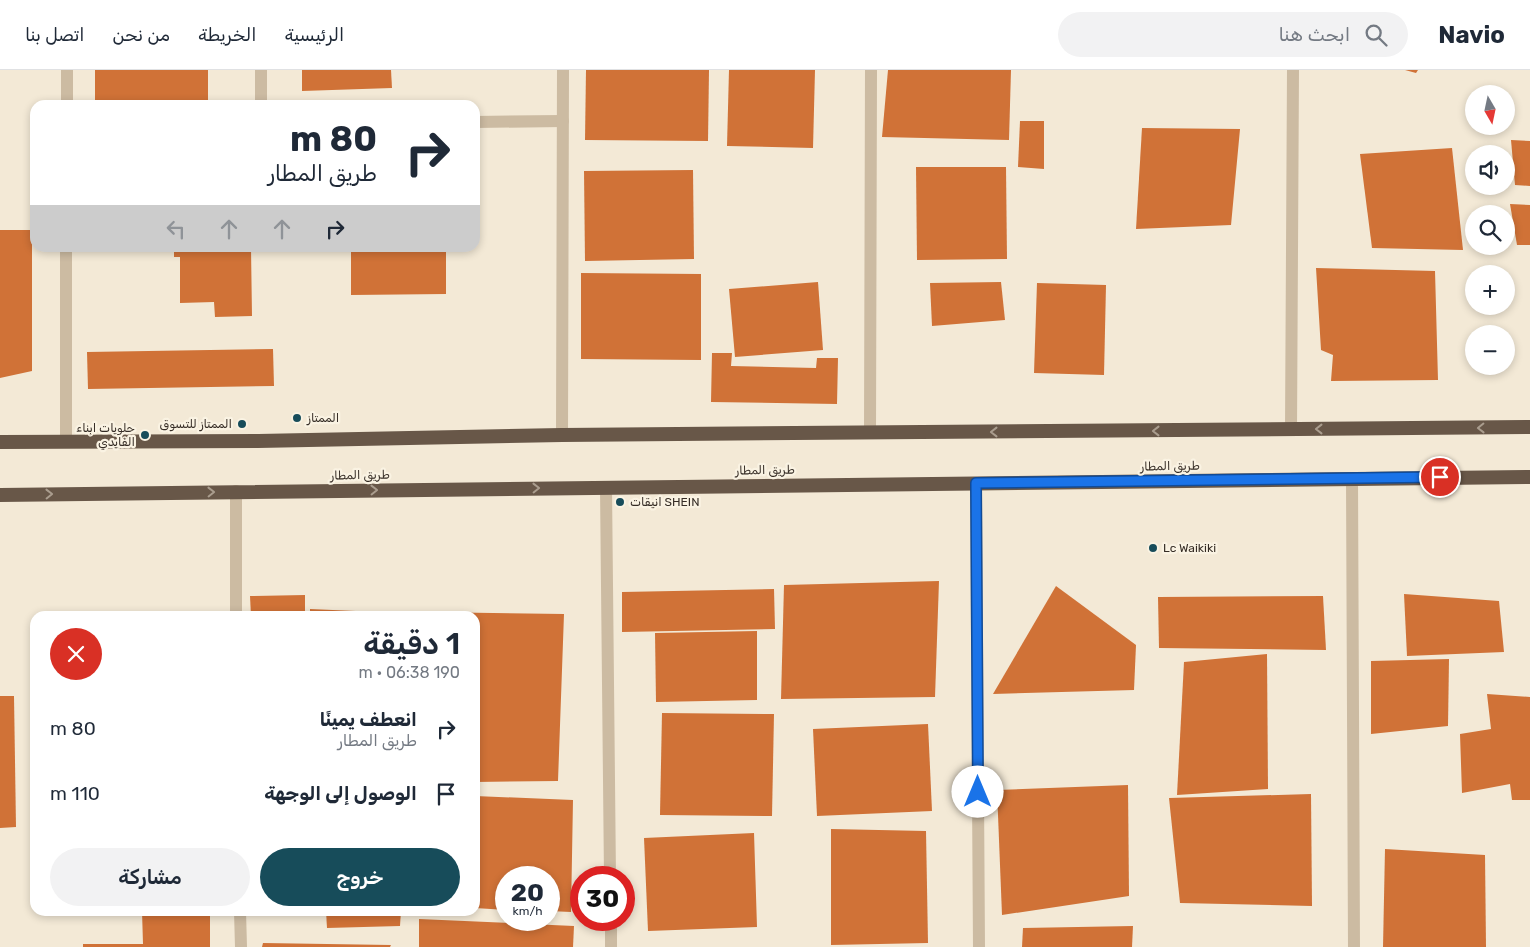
<!DOCTYPE html>
<html lang="ar">
<head>
<meta charset="utf-8">
<style>
	body { margin:0; font-family:Rubik,"Noto Sans Arabic",sans-serif; background:#f2f2f3; color:#1f2937; direction:rtl; height:100vh; display:flex; flex-direction:column; font-size:19px; white-space:nowrap }
	* { box-sizing:border-box; margin:0 }
	p { font-size:16px; color:#747a83 }
	.icon { flex:none; width:28px; height:28px; fill:none; stroke:currentColor; stroke-width:2; stroke-linecap:round; stroke-linejoin:round }
	.map { position:relative; flex:1; overflow:hidden; direction:ltr }
	.side { position:absolute; left:30px; top:541px; width:450px; height:305px; display:flex; flex-direction:column; background:#fff; border-radius:15px; box-shadow:0 2px 8px #0003; direction:rtl }
	.side>* { flex:none }
	.banner { position:absolute; left:30px; top:30px; width:450px; height:152px; border-radius:15px; box-shadow:0 2px 8px #0003; direction:rtl; background:#fff; color:#1f2937; overflow:hidden }
	.needle { width:32px; rotate:171deg }
	.controls { position:absolute; left:1465px; top:15px; display:grid; gap:10px }
	.controls a { display:grid; place-items:center; width:50px; height:50px; border-radius:50%; background:#fff; box-shadow:0 2px 8px #0003; font-size:25px }
	.speed { position:absolute; left:495px; top:796px; display:flex; gap:10px; font-size:25px; font-weight:700; text-align:center }
	.speed>* { display:grid; place-content:center; width:65px; height:65px; border-radius:50%; background:#fff; box-shadow:0 2px 8px #0003; line-height:1 }
	.speed small { font-size:12px; font-weight:400 }
	.speed .limit { border:8px solid #d22; background:#fff; color:#111 }
	.pin { position:absolute; display:grid; place-items:center; width:42px; height:42px; color:#fff; margin:-21px; border:2px solid #fff; border-radius:50%; box-shadow:0 1px 5px #0007 }
	.me { position:absolute; width:55px; margin:-28px; rotate:0deg; stroke-linejoin:round; filter:drop-shadow(0 0 4px #0008) }
	.turn { display:flex; align-items:center; gap:18px; height:105px; padding:0 20px; font-size:22px }
	.turn .icon { width:65px; height:65px; stroke-width:2.5 }
	.turn b { display:block; font-size:35px; line-height:42px }
	.lanes { display:flex; align-items:center; height:48px; padding:0 20px; background:#0003; justify-content:center; gap:25px; direction:ltr }
	.lanes .off { opacity:.35 }
	.round { display:grid; place-items:center; flex:none; width:52px; height:52px; border-radius:26px; background:#f2f2f3 }
	.head { display:flex; align-items:center; justify-content:space-between; height:85px; padding:0 20px }
	h1 { font-size:30px; font-weight:600; line-height:38px }
	.primary-button { display:flex; gap:10px; margin-top:auto; padding:10px 20px }
	.primary-button a { flex:1; height:58px; border-radius:30px; background:#174c5a; color:#fff; font-size:20px; font-weight:600; line-height:58px; text-align:center }
	.primary-button a+a { background:#f2f2f3; color:#1f2937 }
	ul { padding:0; list-style:none }
	li { display:flex; align-items:center; gap:15px; height:65px; padding:0 20px }
	li div { flex:1 }
	li b { display:block; font-size:19px }
	li em { font-style:normal }
	header { display:flex; align-items:center; gap:30px; box-sizing:border-box; height:70px; padding:0 25px; background:#fff; border-bottom:1px solid #e0e1e3 }
	header strong { font-size:24px }
	nav { display:flex; gap:28px; margin-inline-start:auto; font-size:18px }
	.search { width:350px; height:45px; background:#f2f2f3; display:flex; align-items:center; gap:12px; box-sizing:border-box; padding:0 18px; border-radius:28px; color:#747a83; font-size:19px }
	.map>svg:first-child { display:block }
	.building { fill:#d07237 }
	.lines { fill:none; stroke-linecap:round; stroke-linejoin:round }
	.minor { stroke:#ccbba2; stroke-width:12 }
	.trunk { stroke:#685748; stroke-width:14 }
	.oneway { stroke:#aa9d8e }
	.route-casing { stroke:#114b97; stroke-width:12 }
	.route { stroke:#1a73e8; stroke-width:9 }
	.poi-dot { fill:#174c5a; stroke:#faf3e3; stroke-width:2 }
	.labels { text-anchor:middle; stroke-width:4.5; stroke-linejoin:round; paint-order:stroke }
	.poi-label { font-size:12px; fill:#352c25; stroke:#faf3e3; text-anchor:start }
	.street-label { font-size:12px; fill:#352c25; stroke:#faf3e3 }
</style>
</head>
<body>
<header>
<strong>Navio</strong>
<div class="search"><svg class="icon" aria-label="search" viewBox="0 0 24 24"><circle cx="10" cy="10" r="6"/><path d="M15 15l6 6"/></svg>ابحث هنا</div>
<nav><a>الرئيسية</a><a>الخريطة</a><a>من نحن</a><a>اتصل بنا</a></nav>
</header>
<div class="map">
<svg width="1530" height="877" viewBox="0 0 1530 877">
	<rect width="100%" height="100%" fill="#f3e9d6"/>
	<!-- building -->
	<g class="building">
		<rect x="95" y="0" width="113" height="35"/>
		<path d="M 302,0 L 391,0 L 392,18 L 302,21 Z"/>
		<path d="M 586,0 L 709,0 L 708,71 L 585,70 Z"/>
		<path d="M 729,0 L 815,0 L 813,78 L 727,76 Z"/>
		<path d="M 888,0 L 1011,0 L 1009,70 L 882,67 Z"/>
		<path d="M 1405,0 L 1418,0 L 1416,3 Z"/>
		<path d="M 1020,51 L 1044,51 L 1044,99 L 1018,97 Z"/>
		<path d="M 1142,58 L 1240,59 L 1231,155 L 1136,159 Z"/>
		<path d="M 1511,70 L 1530,71 L 1530,116 L 1515,115 Z"/>
		<path d="M 1452,78 L 1463,180 L 1372,178 L 1360,84 Z"/>
		<path d="M 916,97 L 1006,97 L 1007,189 L 917,190 Z"/>
		<path d="M 693,100 L 694,189 L 585,191 L 584,101 Z"/>
		<path d="M 1510,134 L 1530,135 L 1530,175 L 1517,175 Z"/>
		<path d="M 0,160 L 32,160 L 32,301 L 0,308 Z"/>
		<path d="M 174,178 L 251,178 L 252,246 L 215,247 L 214,232 L 180,233 L 180,187 L 174,187 Z"/>
		<path d="M 351,178 L 446,178 L 446,224 L 351,225 Z"/>
		<path d="M 1316,198 L 1435,201 L 1438,310 L 1331,311 L 1333,285 L 1321,280 Z"/>
		<path d="M 581,203 L 701,204 L 701,290 L 581,289 Z"/>
		<path d="M 818,212 L 823,280 L 735,287 L 729,219 Z"/>
		<path d="M 1001,212 L 1005,250 L 932,256 L 930,213 Z"/>
		<path d="M 1037,213 L 1106,215 L 1104,305 L 1034,303 Z"/>
		<path d="M 273,279 L 274,316 L 88,319 L 87,282 Z"/>
		<path d="M 712,283 L 732,283 L 731,296 L 816,298 L 817,288 L 838,288 L 837,334 L 711,332 Z"/>
		<path d="M 939,511 L 935,627 L 781,629 L 784,515 Z"/>
		<path d="M 1056,516 L 1136,575 L 1134,620 L 993,624 Z"/>
		<path d="M 774,519 L 775,559 L 622,562 L 622,522 Z"/>
		<path d="M 1404,524 L 1499,531 L 1504,582 L 1407,586 Z"/>
		<path d="M 305,525 L 305,546 L 251,546 L 250,526 Z"/>
		<path d="M 1323,526 L 1326,580 L 1159,578 L 1158,527 Z"/>
		<path d="M 310,539 L 401,543 L 401,546 L 310,546 Z"/>
		<path d="M 425,542 L 564,544 L 558,711 L 475,712 L 475,546 L 425,546 Z"/>
		<path d="M 757,561 L 757,630 L 656,632 L 655,563 Z"/>
		<path d="M 1267,584 L 1268,719 L 1177,725 L 1184,592 Z"/>
		<path d="M 1449,589 L 1448,656 L 1371,664 L 1371,591 Z"/>
		<path d="M 1487,624 L 1530,627 L 1530,730 L 1512,730 L 1510,714 L 1462,723 L 1460,664 L 1491,659 Z"/>
		<path d="M 0,626 L 14,626 L 16,757 L 0,758 Z"/>
		<path d="M 662,643 L 774,644 L 772,746 L 660,745 Z"/>
		<path d="M 928,654 L 932,741 L 817,746 L 813,659 Z"/>
		<path d="M 1128,715 L 1129,826 L 1002,845 L 997,720 Z"/>
		<path d="M 1311,724 L 1312,836 L 1180,833 L 1169,728 Z"/>
		<path d="M 475,726 L 573,730 L 571,842 L 549,841 L 549,808 L 506,808 L 506,840 L 475,838 Z"/>
		<path d="M 831,759 L 926,761 L 928,873 L 831,875 Z"/>
		<path d="M 754,763 L 757,857 L 648,861 L 644,768 Z"/>
		<path d="M 1385,779 L 1485,785 L 1486,877 L 1383,877 Z"/>
		<path d="M 142,841 L 210,841 L 210,877 L 83,877 L 83,874 L 143,874 Z"/>
		<path d="M 326,841 L 401,841 L 400,856 L 327,858 Z"/>
		<path d="M 419,849 L 574,856 L 573,877 L 419,877 Z"/>
		<path d="M 1133,856 L 1132,877 L 1022,877 L 1023,858 Z"/>
		<path d="M 263,873 L 391,875 L 390,877 L 262,877 Z"/>
	</g>
	<g class="lines">
		<!-- minor -->
		<g class="minor">
			<path d="M 67,35 L 67,0"/>
			<path d="M 261,35 L 261,0"/>
			<path d="M 475,52 L 563,51"/>
			<path d="M 1291,360 L 1293,0"/>
			<path d="M 870,363 L 871,0"/>
			<path d="M 562,365 L 563,0"/>
			<path d="M 66,371 L 66,178"/>
			<path d="M 1352,409 L 1354,877"/>
			<path d="M 976,413 L 979,877"/>
			<path d="M 606,417 L 610,808"/>
			<path d="M 236,421 L 236,546"/>
			<path d="M 240,841 L 241,877"/>
			<path d="M 611,850 L 611,877"/>
		</g>
		<!-- trunk -->
		<g class="trunk">
			<path d="M 0,372 L 258,371 L 562,365 L 1530,357"/>
			<path d="M 0,425 L 1530,407"/>
		</g>
	</g>
	<!-- one-way arrows -->
	<defs><path id="oneway-chevron" d="M-2-3.5L2.5 0L-2 3.5" fill="none" stroke-width="1.6" stroke-linecap="round" stroke-linejoin="round" transform="scale(1.25)"/></defs>
	<g class="oneway">
		<use href="#oneway-chevron" transform="translate(1481 358) rotate(179)"/>
		<use href="#oneway-chevron" transform="translate(1319 359) rotate(180)"/>
		<use href="#oneway-chevron" transform="translate(1156 361) rotate(180)"/>
		<use href="#oneway-chevron" transform="translate(994 362) rotate(180)"/>
		<use href="#oneway-chevron" transform="translate(536 418) rotate(-1)"/>
		<use href="#oneway-chevron" transform="translate(374 420) rotate(-1)"/>
		<use href="#oneway-chevron" transform="translate(211 422) rotate(-1)"/>
		<use href="#oneway-chevron" transform="translate(49 424) rotate(-1)"/>
	</g>
	<g class="lines">
		<!-- route casing -->
		<g class="route-casing">
			<path id="route" d="M 978,722 L 976,413 L 1440,407"/>
		</g>
		<!-- route -->
		<use href="#route" class="route"/>
	</g>
	<!-- markers -->
	<g class="poi-dot">
		<circle cx="297" cy="348" r="5"/>
		<circle cx="242" cy="354" r="5"/>
		<circle cx="145" cy="365" r="5"/>
		<circle cx="620" cy="432" r="5"/>
		<circle cx="1153" cy="478" r="5"/>
	</g>
	<g class="labels">
		<!-- poi labels -->
		<g class="poi-label">
			<text x="307" y="352">الممتاز</text>
			<text x="232" y="358" text-anchor="end">الممتاز للتسوق</text>
			<text x="135" y="362" text-anchor="end">حلويات ابناء<tspan x="135" dy="14">الفايدي</tspan></text>
			<text x="630" y="436">انيقات SHEIN</text>
			<text x="1163" y="482">Lc Waikiki</text>
		</g>
		<!-- street labels -->
		<g class="street-label">
			<text transform="translate(1170 396) rotate(-1)" y="4">طريق المطار</text>
			<text transform="translate(765 400) rotate(-1)" y="4">طريق المطار</text>
			<text transform="translate(360 405) rotate(-1)" y="4">طريق المطار</text>
		</g>
	</g>
</svg>
<div class="controls">
<a><svg class="needle" viewBox="-14 -14 28 28"><path d="M0-13l5 13h-10z" fill="#e53935"/><path d="M0 13l5-13h-10z" fill="#747a83"/></svg></a>
<a><svg class="icon" aria-label="sound" viewBox="0 0 24 24"><path d="M4 9h4l5-4v14l-5-4H4zM17 9q2 3 0 6"/></svg></a>
<a><svg class="icon" aria-label="search" viewBox="0 0 24 24"><circle cx="10" cy="10" r="6"/><path d="M15 15l6 6"/></svg></a>
<a>+</a>
<a>−</a>
</div>
<div class="speed"><div>20<small>km/h</small></div><div class="limit">30</div></div>
<div class="pin" style="left:1440px;top:407px;background:#d93025"><svg class="icon" aria-label="arrive" viewBox="0 0 24 24"><path d="M6 21V4h12l-3 4 3 4H6"/></svg></div>
<svg class="me" style="left:978px;top:722px" viewBox="-20 -20 40 40"><circle r="19" fill="#fff"/><path d="M0-13L10 11 0 6-10 11z" fill="#1a73e8"/></svg>
<div class="banner">
<div class="turn"><svg class="icon" aria-label="right" viewBox="0 0 24 24"><path d="M7 20v-9h11M14 6l5 5-5 5"/></svg><div><b>80 m</b>طريق المطار</div></div>
<div class="lanes"><svg class="icon off" aria-label="left" viewBox="0 0 24 24"><path d="M17 20v-9H6M10 6l-5 5 5 5"/></svg><svg class="icon off" aria-label="ahead" viewBox="0 0 24 24"><path d="M12 20V5M6 11l6-6 6 6"/></svg><svg class="icon off" aria-label="ahead" viewBox="0 0 24 24"><path d="M12 20V5M6 11l6-6 6 6"/></svg><svg class="icon" aria-label="right" viewBox="0 0 24 24"><path d="M7 20v-9h11M14 6l5 5-5 5"/></svg></div>
</div>
<section class="side">
<div class="head"><div><h1>1 دقيقة</h1><p>190 m · 06:38</p></div><a class="round" style="background:#d93025;color:#fff"><svg class="icon" aria-label="close" viewBox="0 0 24 24"><path d="M6 6l12 12M18 6L6 18"/></svg></a></div>
<ul>
<li><svg class="icon" aria-label="right" viewBox="0 0 24 24"><path d="M7 20v-9h11M14 6l5 5-5 5"/></svg><div><b>انعطف يمينًا</b><p>طريق المطار</p></div><em>80 m</em></li>
<li><svg class="icon" aria-label="arrive" viewBox="0 0 24 24"><path d="M6 21V4h12l-3 4 3 4H6"/></svg><div><b>الوصول إلى الوجهة</b></div><em>110 m</em></li>
</ul>
<div class="primary-button"><a>خروج</a><a>مشاركة</a></div>
</section>
</div>
</body>
</html>
